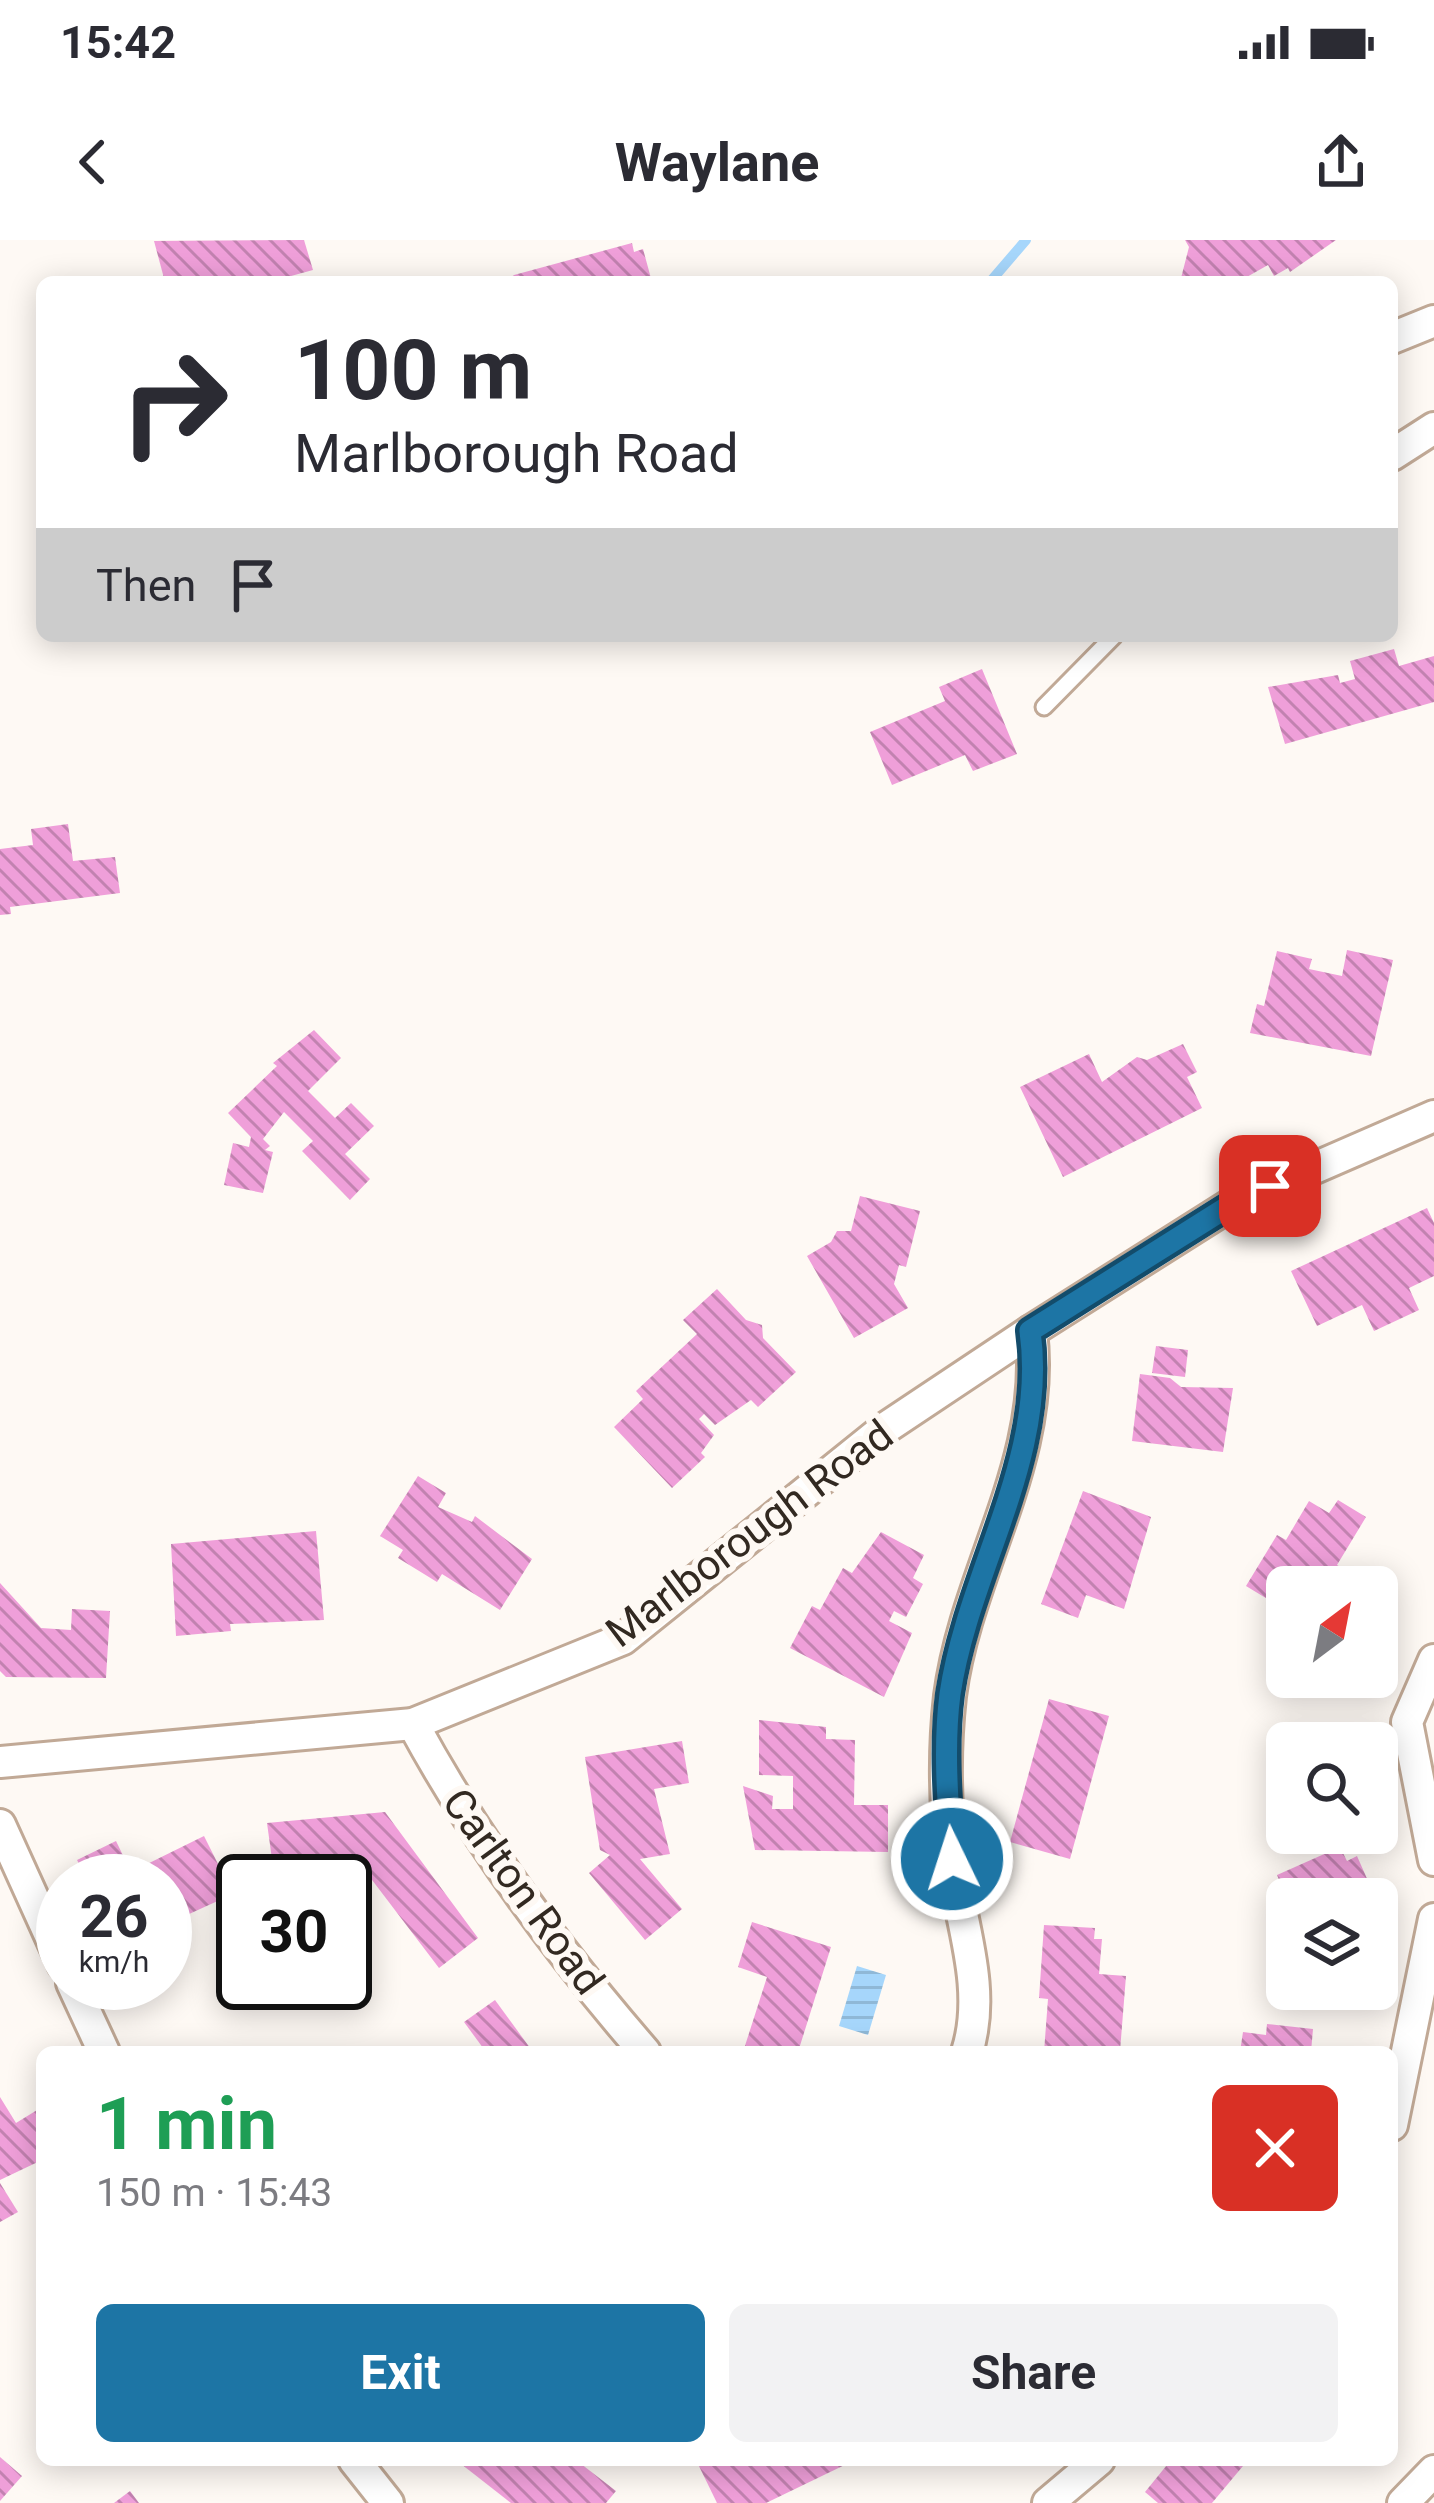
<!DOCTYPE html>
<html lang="en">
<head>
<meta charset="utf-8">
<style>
	body { margin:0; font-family:Roboto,sans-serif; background:#f2f2f3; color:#2b2b33; height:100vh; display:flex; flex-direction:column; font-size:45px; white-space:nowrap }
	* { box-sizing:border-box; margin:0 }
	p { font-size:39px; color:#7c7c81 }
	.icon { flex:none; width:66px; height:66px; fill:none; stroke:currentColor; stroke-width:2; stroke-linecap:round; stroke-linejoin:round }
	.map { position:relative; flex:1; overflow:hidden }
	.side { position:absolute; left:36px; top:1806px; width:1362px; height:420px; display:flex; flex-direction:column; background:#fff; border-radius:18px; box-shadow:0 6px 30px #0003 }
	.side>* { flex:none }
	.hud { position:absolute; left:36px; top:36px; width:1362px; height:366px; border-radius:18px; box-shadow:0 6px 30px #0003; background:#fff; color:#2b2b33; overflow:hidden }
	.needle { width:78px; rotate:32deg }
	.controls { position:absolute; left:1266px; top:1326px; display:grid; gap:24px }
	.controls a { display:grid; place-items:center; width:132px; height:132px; border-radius:18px; background:#fff; box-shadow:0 6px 30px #0003; font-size:60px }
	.speed { position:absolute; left:36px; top:1614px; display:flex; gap:24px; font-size:60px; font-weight:700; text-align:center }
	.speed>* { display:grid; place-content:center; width:156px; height:156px; border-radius:50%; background:#fff; box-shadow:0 6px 30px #0003; line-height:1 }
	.speed small { font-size:30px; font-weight:400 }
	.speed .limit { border:6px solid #111; border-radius:18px; background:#fff; color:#111 }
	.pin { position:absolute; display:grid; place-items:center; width:102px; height:102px; color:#fff; margin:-51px; border-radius:24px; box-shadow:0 6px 18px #0006 }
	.me { position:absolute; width:132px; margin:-66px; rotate:356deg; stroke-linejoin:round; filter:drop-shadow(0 0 9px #0008) }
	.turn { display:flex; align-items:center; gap:42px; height:252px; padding:0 60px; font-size:54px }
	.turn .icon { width:156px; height:156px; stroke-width:2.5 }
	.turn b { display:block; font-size:84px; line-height:102px }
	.then { display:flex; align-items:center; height:114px; padding:0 60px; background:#0003; gap:24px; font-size:45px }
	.round { display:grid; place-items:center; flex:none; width:126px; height:126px; border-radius:18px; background:#f2f2f3 }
	.summary { display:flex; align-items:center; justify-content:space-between; height:204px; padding:0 60px }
	h1 { font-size:72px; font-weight:700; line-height:90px; color:#1e9e55 }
	.primary-button { display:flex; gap:24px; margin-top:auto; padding:24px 60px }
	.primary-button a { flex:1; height:138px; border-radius:18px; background:#1d75a5; color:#fff; font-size:48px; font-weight:700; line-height:138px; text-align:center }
	.primary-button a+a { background:#f2f2f3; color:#2b2b33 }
	.status { display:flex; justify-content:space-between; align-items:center; height:84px; padding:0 60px; background:#fff; direction:ltr }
	.status svg { height:33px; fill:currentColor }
	header { display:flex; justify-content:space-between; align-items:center; height:156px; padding:0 60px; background:#fff; font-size:54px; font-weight:700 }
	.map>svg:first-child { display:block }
	.water { fill:url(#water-rules) }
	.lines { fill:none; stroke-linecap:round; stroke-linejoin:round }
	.stream { stroke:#a6d6fb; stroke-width:10 }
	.building { fill:url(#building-back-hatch) }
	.service-casing { stroke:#c1a996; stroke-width:21 }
	.minor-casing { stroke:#c1a996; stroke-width:36 }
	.service { stroke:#fff; stroke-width:15 }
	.minor { stroke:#fff; stroke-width:30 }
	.route-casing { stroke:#134c6b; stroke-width:30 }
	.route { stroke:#1d75a5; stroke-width:21 }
	.labels { text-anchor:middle; stroke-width:12; stroke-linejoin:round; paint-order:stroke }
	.street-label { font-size:42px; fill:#322921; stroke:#fef9f4 }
</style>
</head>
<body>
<div class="status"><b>15:42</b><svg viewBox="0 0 49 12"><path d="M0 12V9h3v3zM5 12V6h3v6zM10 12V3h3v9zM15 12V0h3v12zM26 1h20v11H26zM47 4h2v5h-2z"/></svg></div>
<header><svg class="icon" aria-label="back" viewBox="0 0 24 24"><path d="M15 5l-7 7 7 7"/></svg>Waylane<svg class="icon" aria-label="share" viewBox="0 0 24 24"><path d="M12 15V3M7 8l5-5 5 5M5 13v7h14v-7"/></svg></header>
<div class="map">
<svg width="1434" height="2263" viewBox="0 0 1434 2263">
	<defs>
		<pattern id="water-rules" width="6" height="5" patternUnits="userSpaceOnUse" patternTransform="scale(3)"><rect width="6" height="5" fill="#a6d6fb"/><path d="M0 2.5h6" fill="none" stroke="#8fb8d7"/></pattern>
		<pattern id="building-back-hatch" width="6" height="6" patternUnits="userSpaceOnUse" patternTransform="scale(3)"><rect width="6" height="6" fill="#ef9fd9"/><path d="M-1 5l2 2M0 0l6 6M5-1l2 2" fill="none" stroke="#c282b0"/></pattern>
	</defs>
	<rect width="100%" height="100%" fill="#fef9f4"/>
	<!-- water -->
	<path class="water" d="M 857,1726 L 886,1735 L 868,1795 L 839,1786 Z"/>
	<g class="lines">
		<!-- stream -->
		<path class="stream" d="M 990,42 L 1026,0"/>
	</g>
	<!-- building -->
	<g class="building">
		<path d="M 304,0 L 313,30 L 269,42 L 165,42 L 154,1 Z"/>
		<path d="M 1185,0 L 1336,0 L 1290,32 L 1288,28 L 1274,36 L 1268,25 L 1238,42 L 1180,42 L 1189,7 Z"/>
		<path d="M 632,3 L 634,12 L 643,9 L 652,42 L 505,42 L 514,35 Z"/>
		<path d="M 1394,409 L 1399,426 L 1434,416 L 1434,462 L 1285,504 L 1268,447 L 1338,435 L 1340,443 L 1355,439 L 1350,421 Z"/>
		<path d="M 982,429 L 1017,514 L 973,531 L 965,515 L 892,545 L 870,492 L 945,461 L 939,447 Z"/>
		<path d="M 68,584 L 73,621 L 115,617 L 120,653 L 10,667 L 11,674 L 0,675 L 0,609 L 33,605 L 31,589 Z"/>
		<path d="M 1347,710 L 1393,720 L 1371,816 L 1250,793 L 1257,764 L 1264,766 L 1277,711 L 1312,719 L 1309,729 L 1342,736 Z"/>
		<path d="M 314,790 L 341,818 L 308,851 L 335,878 L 351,863 L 374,886 L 345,914 L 370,939 L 350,960 L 302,911 L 313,901 L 284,872 L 263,899 L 270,906 L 265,910 L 273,912 L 263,953 L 224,945 L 233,903 L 249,907 L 251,897 L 228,873 L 277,826 L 273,823 Z"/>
		<path d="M 1183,804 L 1197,832 L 1187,837 L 1202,868 L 1063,937 L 1020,847 L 1089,814 L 1102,842 L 1137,817 L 1147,820 Z"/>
		<path d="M 860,956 L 920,971 L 906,1027 L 899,1025 L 894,1044 L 908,1068 L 854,1098 L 807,1016 L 831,1002 L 837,991 L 851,991 Z"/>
		<path d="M 1427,968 L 1434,983 L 1434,1036 L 1409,1048 L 1419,1070 L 1374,1091 L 1362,1065 L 1317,1086 L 1291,1031 Z"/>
		<path d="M 717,1049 L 746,1080 L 762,1085 L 763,1098 L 796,1132 L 758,1167 L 751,1160 L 715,1185 L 704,1174 L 699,1179 L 714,1195 L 701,1213 L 705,1217 L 672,1248 L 614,1187 L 643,1159 L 636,1151 L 697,1094 L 683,1080 Z"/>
		<path d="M 1156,1106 L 1188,1110 L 1185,1137 L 1152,1133 Z"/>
		<path d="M 1140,1134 L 1170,1138 L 1181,1147 L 1233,1148 L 1223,1212 L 1132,1201 Z"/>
		<path d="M 418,1236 L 446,1253 L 438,1267 L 472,1282 L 475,1276 L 532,1319 L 500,1370 L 442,1334 L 437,1342 L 398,1318 L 403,1310 L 380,1296 Z"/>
		<path d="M 1083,1251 L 1151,1277 L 1124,1369 L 1086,1355 L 1078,1378 L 1041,1364 Z"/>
		<path d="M 1338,1260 L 1366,1277 L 1337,1325 L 1372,1347 L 1287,1347 L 1287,1371 L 1246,1346 L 1277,1295 L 1286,1300 L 1309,1261 L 1329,1273 Z"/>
		<path d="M 316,1291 L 324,1380 L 230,1384 L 231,1391 L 176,1396 L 171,1304 Z"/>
		<path d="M 881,1292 L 924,1315 L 913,1338 L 923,1344 L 906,1377 L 894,1371 L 889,1381 L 912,1393 L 884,1457 L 790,1408 L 812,1366 L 820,1370 L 843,1328 L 852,1333 Z"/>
		<path d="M 0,1343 L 41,1388 L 71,1390 L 72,1369 L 110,1371 L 106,1438 L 6,1437 L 0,1431 Z"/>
		<path d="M 1049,1459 L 1109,1476 L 1070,1619 L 1010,1602 Z"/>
		<path d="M 759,1480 L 826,1487 L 826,1499 L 855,1500 L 854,1565 L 888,1565 L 888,1612 L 755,1610 L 743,1546 L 773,1556 L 772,1569 L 793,1569 L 793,1536 L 759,1535 Z"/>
		<path d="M 682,1501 L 689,1543 L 654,1549 L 670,1614 L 640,1619 L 682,1669 L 645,1700 L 589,1633 L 610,1615 L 600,1610 L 585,1517 Z"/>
		<path d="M 385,1572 L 478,1698 L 439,1728 L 366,1632 L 275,1641 L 267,1583 Z"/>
		<path d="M 204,1596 L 233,1654 L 165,1685 L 165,1641 L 88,1641 L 77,1620 L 116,1601 L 131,1632 Z"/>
		<path d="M 1340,1607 L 1347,1621 L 1357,1616 L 1376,1659 L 1287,1659 L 1277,1635 Z"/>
		<path d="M 752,1682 L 831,1707 L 798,1812 L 743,1812 L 767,1737 L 738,1727 Z"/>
		<path d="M 1044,1685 L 1095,1688 L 1094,1699 L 1102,1699 L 1099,1734 L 1126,1736 L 1120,1811 L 1044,1812 L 1048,1759 L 1039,1758 Z"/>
		<path d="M 495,1760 L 533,1812 L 486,1812 L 464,1782 Z"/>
		<path d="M 1267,1784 L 1313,1789 L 1311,1812 L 1240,1812 L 1243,1792 L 1266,1795 Z"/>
		<path d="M 0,1857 L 16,1883 L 42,1867 L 42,1920 L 0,1940 Z"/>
		<path d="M 0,1943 L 18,1972 L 0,1982 Z"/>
		<path d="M 0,2217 L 22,2236 L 0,2261 Z"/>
		<path d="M 456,2220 L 576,2220 L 616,2251 L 606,2263 L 511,2263 Z"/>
		<path d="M 855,2220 L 766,2263 L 717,2263 L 697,2222 Z"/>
		<path d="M 1171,2220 L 1248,2220 L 1212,2263 L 1158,2263 L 1145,2252 Z"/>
		<path d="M 130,2251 L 139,2263 L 114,2263 Z"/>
	</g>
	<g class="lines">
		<!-- service casing -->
		<g class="service-casing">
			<path id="service" d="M 1044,467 L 1114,396"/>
		</g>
		<!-- minor casing -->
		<g class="minor-casing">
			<g id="minor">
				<path d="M 1392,98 L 1434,81"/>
				<path d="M 1392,215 L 1434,188"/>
				<path d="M 1434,1420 L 1407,1482 L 1434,1620"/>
				<path d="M 413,1484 C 476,1600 558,1712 645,1812"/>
				<path d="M 0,1522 L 413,1484 L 623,1399 L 884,1189 L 1031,1091 L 1232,964 L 1434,876"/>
				<path d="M 0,1585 L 63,1724"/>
				<path d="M 72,1743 L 104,1812"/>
				<path d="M 967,1812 C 987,1750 961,1684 952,1622 C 945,1569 944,1510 950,1456 C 966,1331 1047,1220 1031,1091"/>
				<path d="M 1392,1885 L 1434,1679"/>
				<path d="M 354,2220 L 388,2263"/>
				<path d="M 1048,2263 L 1099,2220"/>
				<path d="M 1403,2263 L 1434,2231"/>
			</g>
		</g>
		<!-- service -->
		<use href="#service" class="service"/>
		<!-- minor -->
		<use href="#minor" class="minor"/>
	</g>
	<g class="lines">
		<!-- route casing -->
		<g class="route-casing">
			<path id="route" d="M 952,1619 C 948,1565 943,1508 950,1454 C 968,1331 1048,1218 1030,1091 L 1232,964 L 1270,946"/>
		</g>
		<!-- route -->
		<use href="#route" class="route"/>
	</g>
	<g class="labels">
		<!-- street labels -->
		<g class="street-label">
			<text transform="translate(749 1293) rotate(-37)" y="15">Marlborough Road</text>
			<text transform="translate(524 1651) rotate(54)" y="15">Carlton Road</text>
		</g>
	</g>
</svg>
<div class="controls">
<a><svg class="needle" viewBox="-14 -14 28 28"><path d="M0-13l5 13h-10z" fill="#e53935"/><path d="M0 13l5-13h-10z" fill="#7c7c81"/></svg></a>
<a><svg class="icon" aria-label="search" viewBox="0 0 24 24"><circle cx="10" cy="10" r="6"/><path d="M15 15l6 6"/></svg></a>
<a><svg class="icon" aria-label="layers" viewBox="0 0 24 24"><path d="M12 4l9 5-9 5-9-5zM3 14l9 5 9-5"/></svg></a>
</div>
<div class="speed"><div>26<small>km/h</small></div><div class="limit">30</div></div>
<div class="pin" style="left:1270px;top:946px;background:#d93025"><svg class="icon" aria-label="arrive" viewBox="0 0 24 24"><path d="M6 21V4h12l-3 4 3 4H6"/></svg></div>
<svg class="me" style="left:952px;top:1619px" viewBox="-20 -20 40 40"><circle r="17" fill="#1d75a5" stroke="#fff" stroke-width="3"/><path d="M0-11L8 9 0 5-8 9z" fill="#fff"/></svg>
<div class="hud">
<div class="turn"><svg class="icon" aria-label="right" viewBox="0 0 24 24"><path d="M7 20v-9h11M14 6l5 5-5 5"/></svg><div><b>100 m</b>Marlborough Road</div></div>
<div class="then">Then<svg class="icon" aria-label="arrive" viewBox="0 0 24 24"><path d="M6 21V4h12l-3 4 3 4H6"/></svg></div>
</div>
<section class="side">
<div class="summary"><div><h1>1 min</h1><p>150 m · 15:43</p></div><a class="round" style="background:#d93025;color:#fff"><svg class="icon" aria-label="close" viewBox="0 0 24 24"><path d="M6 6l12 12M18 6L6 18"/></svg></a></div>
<div class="primary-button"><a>Exit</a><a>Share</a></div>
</section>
</div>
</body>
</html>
